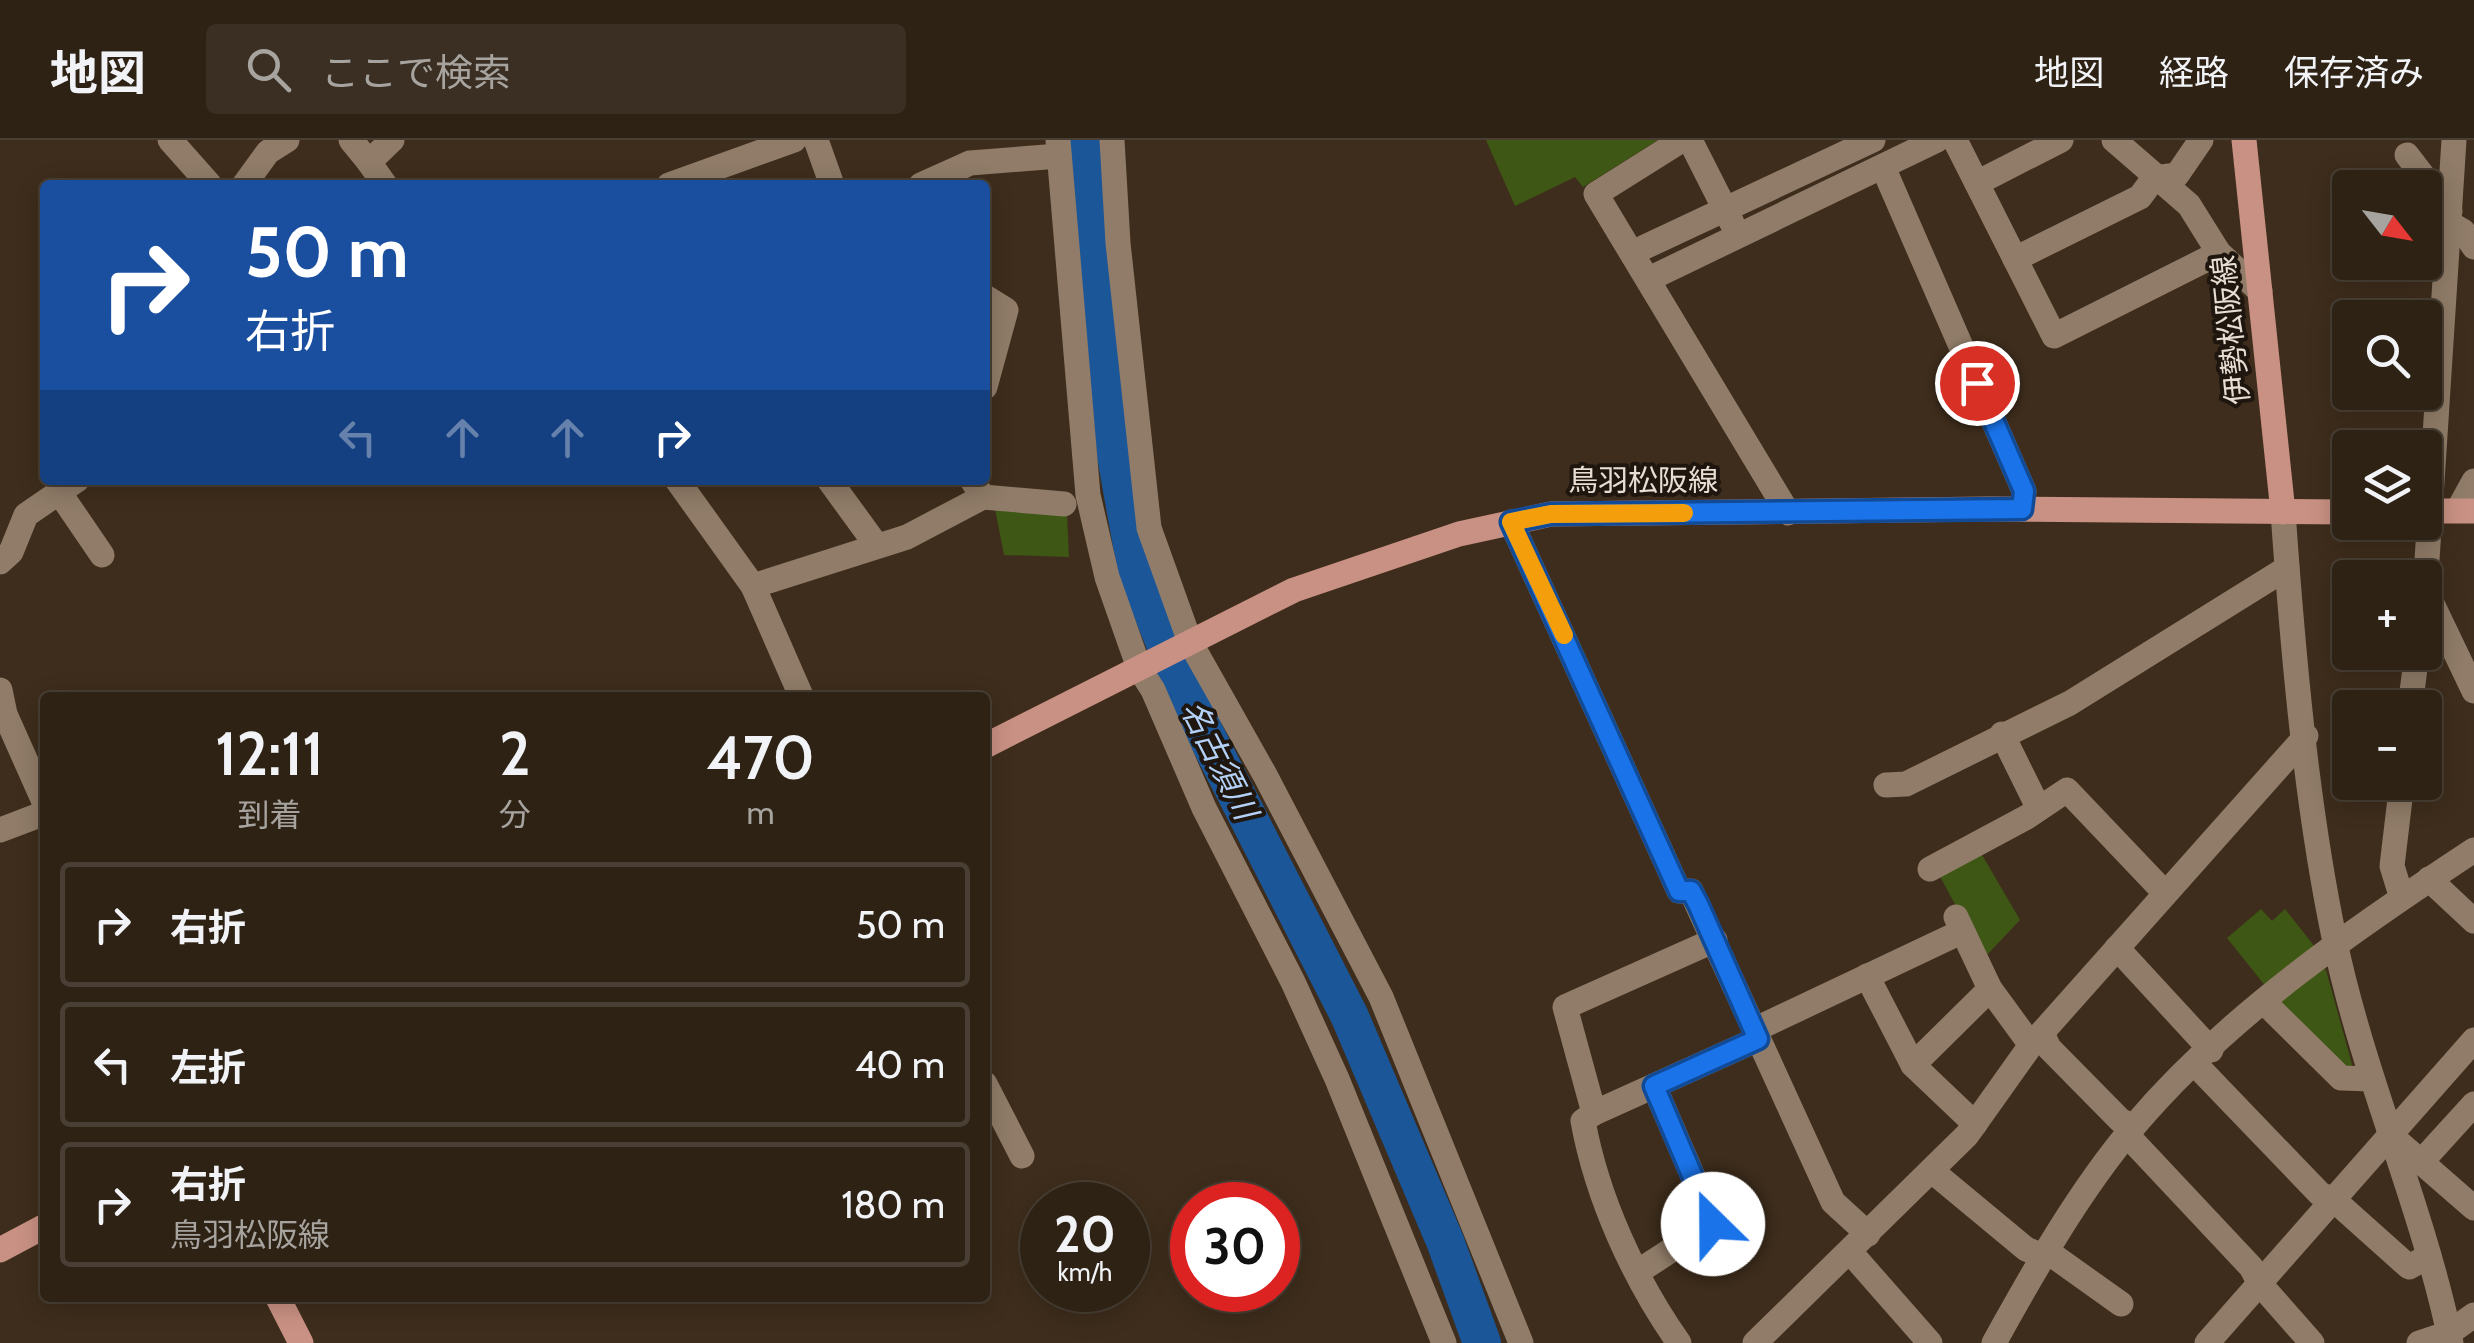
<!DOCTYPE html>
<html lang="ja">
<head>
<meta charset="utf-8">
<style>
	body { margin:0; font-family:Cabin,"Noto Sans JP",sans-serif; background:#3a2f22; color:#f1f3f6; height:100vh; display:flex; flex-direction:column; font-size:38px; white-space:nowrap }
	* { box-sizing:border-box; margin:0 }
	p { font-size:32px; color:#a7a4a0 }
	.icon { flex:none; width:55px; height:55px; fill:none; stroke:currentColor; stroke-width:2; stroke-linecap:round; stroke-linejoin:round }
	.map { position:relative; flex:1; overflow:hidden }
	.sheet { position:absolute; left:40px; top:552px; width:950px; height:610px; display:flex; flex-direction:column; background:#2e2215; border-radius:10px; box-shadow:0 5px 25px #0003,0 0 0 2px #493f34 }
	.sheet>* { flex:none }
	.guide { position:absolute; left:40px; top:40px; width:950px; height:305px; border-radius:10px; box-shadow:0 5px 25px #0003,0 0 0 2px #493f34; background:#1a4fa0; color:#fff; overflow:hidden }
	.needle { width:65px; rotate:121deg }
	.controls { position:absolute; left:2332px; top:30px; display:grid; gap:20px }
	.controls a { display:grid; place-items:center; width:110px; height:110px; border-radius:10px; background:#2e2215; box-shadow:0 5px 25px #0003,0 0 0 2px #493f34; font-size:50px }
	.speed { position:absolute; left:1020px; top:1042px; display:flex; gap:20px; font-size:50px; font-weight:700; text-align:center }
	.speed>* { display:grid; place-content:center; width:130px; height:130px; border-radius:50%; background:#2e2215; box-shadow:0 5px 25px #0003,0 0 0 2px #493f34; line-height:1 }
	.speed small { font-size:25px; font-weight:400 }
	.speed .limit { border:15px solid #d22; background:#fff; color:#111 }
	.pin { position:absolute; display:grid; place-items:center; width:85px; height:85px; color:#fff; margin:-42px; border:5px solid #fff; border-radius:50%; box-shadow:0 2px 10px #0007 }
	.me { position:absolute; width:110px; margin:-55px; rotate:337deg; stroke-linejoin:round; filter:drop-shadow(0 0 8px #0008) }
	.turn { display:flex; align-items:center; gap:35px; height:210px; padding:0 40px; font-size:45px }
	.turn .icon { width:130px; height:130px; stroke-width:2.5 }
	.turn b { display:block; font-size:70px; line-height:85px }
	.lanes { display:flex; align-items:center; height:95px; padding:0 40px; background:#0003; justify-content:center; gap:50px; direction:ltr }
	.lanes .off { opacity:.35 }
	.eta { display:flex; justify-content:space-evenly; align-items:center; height:170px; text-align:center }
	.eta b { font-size:60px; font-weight:600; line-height:70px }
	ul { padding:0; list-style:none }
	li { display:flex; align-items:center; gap:30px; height:125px; margin:0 20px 15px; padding:0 20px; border:5px solid #493f34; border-radius:10px }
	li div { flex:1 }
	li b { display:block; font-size:38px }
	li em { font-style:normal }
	header { display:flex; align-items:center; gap:60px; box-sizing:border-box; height:140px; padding:0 50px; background:#2e2215; border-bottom:2px solid #493f34 }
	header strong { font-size:48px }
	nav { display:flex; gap:55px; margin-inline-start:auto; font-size:35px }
	.search { width:700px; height:90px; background:#3a2f22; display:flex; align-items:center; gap:25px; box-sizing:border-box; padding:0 35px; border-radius:10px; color:#a7a4a0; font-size:38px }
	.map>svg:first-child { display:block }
	.green { fill:#3e5714 }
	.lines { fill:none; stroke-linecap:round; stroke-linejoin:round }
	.river { stroke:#1b5699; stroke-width:38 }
	.minor { stroke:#907c68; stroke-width:25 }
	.major { stroke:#c99183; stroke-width:25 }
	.route-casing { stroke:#114b97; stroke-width:25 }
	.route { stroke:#1a73e8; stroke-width:18 }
	.slow { stroke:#f59e0b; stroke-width:18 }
	.labels { text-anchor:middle; stroke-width:8; stroke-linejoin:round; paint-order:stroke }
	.street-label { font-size:30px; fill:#e9ded3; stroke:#1f170f }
	.water-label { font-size:32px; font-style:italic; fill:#b3d1f6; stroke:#1f170f }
</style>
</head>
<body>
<header>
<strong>地図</strong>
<div class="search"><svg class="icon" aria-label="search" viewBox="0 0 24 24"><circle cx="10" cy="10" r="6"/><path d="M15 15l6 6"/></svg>ここで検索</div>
<nav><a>地図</a><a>経路</a><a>保存済み</a></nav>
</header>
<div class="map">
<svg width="2474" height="1203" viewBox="0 0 2474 1203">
	<rect width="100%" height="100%" fill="#3e2d1c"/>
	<!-- green -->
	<g class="green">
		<path d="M 1486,0 L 1658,0 L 1583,47 L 1575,37 L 1515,66 Z"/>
		<path d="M 995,369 L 1067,374 L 1069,417 L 1004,415 Z"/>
		<path d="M 1978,708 L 2020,780 L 1984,818 L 1936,729 Z"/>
		<path d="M 2261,769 L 2272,781 L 2285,769 L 2315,807 L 2267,848 L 2227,798 Z"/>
		<path d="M 2320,826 L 2326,830 L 2353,928 L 2345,930 L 2281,862 Z"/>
	</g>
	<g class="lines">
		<!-- river -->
		<path class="river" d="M 1088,0 L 1116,316 L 1137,433 L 1185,554 L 1350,877 L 1445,1101 L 1482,1203"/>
		<!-- minor -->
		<g class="minor">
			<path d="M 170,0 L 210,45"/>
			<path d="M 351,0 L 369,22 L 392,0"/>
			<path d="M 816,0 L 832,45"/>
			<path d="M 1058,0 L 1088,355 L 1107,437 L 1139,528 L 1153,550 L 1204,668 L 1293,842 L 1337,939 L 1444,1203"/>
			<path d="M 1112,0 L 1118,103 L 1149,388 L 1190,502 L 1265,635 L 1381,857 L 1521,1203"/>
			<path d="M 1682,0 L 1596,54 L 1788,373"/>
			<path d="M 1690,0 L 1732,83"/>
			<path d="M 1955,0 L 2054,196 L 2219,113 L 2260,151"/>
			<path d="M 2114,0 L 2189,65 L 2219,113"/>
			<path d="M 2407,15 L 2450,71"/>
			<path d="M 369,22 L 385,45"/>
			<path d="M 1883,27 L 2024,351 L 2022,369"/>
			<path d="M 1977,43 L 2061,0"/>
			<path d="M 244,45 L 268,12 L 287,0"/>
			<path d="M 669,45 L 794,0"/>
			<path d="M 921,45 L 970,23 L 1059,16"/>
			<path d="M 2449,83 L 2463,91 L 2474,107"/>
			<path d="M 1634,112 L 1873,0"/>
			<path d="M 2015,119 L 2140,57 L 2154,38 L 2177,35 L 2201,0"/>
			<path d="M 1649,139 L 1937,0"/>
			<path d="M 985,157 L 1006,170 L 985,247"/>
			<path d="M 677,340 L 753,446 L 802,558"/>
			<path d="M 829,340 L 877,406"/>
			<path d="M 59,352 L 102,415"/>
			<path d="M 983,357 L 1064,364"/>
			<path d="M 2458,370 L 2474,341"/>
			<path d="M 2283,372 C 2293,513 2306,664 2335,802 C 2364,939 2423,1067 2451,1203"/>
			<path d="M 1511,382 L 1679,751 L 1691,751 L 1833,1062 L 1868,1094"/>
			<path d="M 0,422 L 11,412 L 26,375 L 77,340"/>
			<path d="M 753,446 L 907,397 L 983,357 L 972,340"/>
			<path d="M 2425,449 L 2474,551"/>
			<path d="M 2425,451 L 2454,0"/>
			<path d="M 0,550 L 5,574 L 45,664"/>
			<path d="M 2410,568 L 2417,512"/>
			<path d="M 2002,594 L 2038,667"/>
			<path d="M 1886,645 L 1906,644 L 2070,563 L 2287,428"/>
			<path d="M 0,690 L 45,673"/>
			<path d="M 1930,729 L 2027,677 L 2067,650 L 2165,753"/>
			<path d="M 2429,739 L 2474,781"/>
			<path d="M 2401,755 L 2392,726 L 2402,642"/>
			<path d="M 1956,777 L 1990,849 L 2031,905"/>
			<path d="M 2117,808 L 2211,910"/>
			<path d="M 1867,836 L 1913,925 L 1975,984"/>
			<path d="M 2264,862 L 2341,938 L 2371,939"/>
			<path d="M 1754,890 L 1961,792"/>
			<path d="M 2042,893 L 2049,908 L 2120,980 L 2133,987"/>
			<path d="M 1913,925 L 1990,849"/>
			<path d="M 2196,925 L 2320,1054 L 2334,1060 L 2409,1127 L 2429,1116"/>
			<path d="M 985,944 L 1022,1016"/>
			<path d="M 1594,973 L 1758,899"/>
			<path d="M 2389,994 L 2474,1068"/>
			<path d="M 2127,995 L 2251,1127 L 2260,1144 L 2312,1203"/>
			<path d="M 2423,1020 L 2474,964"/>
			<path d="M 1932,1031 L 2026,1109 L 2045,1117"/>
			<path d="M 2048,1112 L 2121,1164"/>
			<path d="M 1851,1113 L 1930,1203"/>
			<path d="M 1639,1131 L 1713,1083 L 1654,946"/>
			<path d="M 1679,1203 C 1634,1139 1597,1058 1583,981 L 1594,973 L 1565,867 L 1715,800"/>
			<path d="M 1755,1203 L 1967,995 L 2031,905 L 2306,596"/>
			<path d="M 1994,1203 C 2035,1129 2079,1051 2134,986 C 2228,875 2354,789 2474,710"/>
			<path d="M 2207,1203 L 2474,900"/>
			<path d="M 2419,1203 L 2449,1193 L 2474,1175"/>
		</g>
		<!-- major -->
		<g class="major">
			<path d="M 2244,0 L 2283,372"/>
			<path d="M 2425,371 L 2474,371"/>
			<path d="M 985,606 L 1294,450 L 1459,394 L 1551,374 L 1990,369 L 2350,372"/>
			<path d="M 0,1110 L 45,1086"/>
			<path d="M 278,1158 L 301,1203"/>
		</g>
	</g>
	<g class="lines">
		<!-- route casing -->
		<g class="route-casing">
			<path id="route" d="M 1713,1084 L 1654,946 L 1758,899 L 1698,764 L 1691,751 L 1679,751 L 1511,382 L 1551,374 L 2022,369 L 2024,351 L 1977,243"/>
		</g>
		<!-- route -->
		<use href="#route" class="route"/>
		<!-- slow -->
		<path class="slow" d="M 1564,495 L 1511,382 L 1551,374 L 1684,373"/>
	</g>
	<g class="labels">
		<!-- street labels -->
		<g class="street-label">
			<text transform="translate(2231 190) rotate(-96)" y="10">伊勢松阪線</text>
			<text x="1643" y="351">鳥羽松阪線</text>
		</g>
		<!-- water labels -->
		<g class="water-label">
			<text transform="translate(1219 620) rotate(63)" y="11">名古須川</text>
		</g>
	</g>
</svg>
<div class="controls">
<a><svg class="needle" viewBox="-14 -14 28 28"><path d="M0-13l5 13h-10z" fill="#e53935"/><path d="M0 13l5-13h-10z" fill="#a7a4a0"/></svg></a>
<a><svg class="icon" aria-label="search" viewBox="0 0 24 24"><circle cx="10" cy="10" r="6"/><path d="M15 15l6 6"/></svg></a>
<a><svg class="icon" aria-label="layers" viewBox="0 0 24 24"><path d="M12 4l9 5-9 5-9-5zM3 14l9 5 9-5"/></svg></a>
<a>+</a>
<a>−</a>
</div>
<div class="speed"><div>20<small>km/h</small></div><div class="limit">30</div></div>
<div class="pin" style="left:1977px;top:243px;background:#d93025"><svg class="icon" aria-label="arrive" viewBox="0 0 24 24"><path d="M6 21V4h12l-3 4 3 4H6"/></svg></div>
<svg class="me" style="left:1713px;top:1084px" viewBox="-20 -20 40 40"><circle r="19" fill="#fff"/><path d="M0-13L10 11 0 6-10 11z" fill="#1a73e8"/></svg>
<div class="guide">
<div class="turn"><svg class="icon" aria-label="right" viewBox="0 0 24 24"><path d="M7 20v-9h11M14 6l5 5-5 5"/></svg><div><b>50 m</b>右折</div></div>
<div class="lanes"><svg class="icon off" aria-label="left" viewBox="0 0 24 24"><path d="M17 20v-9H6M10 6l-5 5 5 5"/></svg><svg class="icon off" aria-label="ahead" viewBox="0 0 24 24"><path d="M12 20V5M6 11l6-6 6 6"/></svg><svg class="icon off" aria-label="ahead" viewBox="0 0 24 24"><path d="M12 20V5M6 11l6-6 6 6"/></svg><svg class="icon" aria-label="right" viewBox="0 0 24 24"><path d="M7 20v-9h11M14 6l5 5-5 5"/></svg></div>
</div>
<section class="sheet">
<div class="eta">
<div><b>12:11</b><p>到着</p></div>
<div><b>2</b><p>分</p></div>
<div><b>470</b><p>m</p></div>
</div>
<ul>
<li><svg class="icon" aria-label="right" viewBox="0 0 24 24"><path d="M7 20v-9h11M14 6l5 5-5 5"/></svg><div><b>右折</b></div><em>50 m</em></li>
<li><svg class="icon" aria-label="left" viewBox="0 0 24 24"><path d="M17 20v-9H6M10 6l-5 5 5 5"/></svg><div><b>左折</b></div><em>40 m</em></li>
<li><svg class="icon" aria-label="right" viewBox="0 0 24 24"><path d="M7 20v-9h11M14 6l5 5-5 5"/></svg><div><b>右折</b><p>鳥羽松阪線</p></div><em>180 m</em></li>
</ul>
</section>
</div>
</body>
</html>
